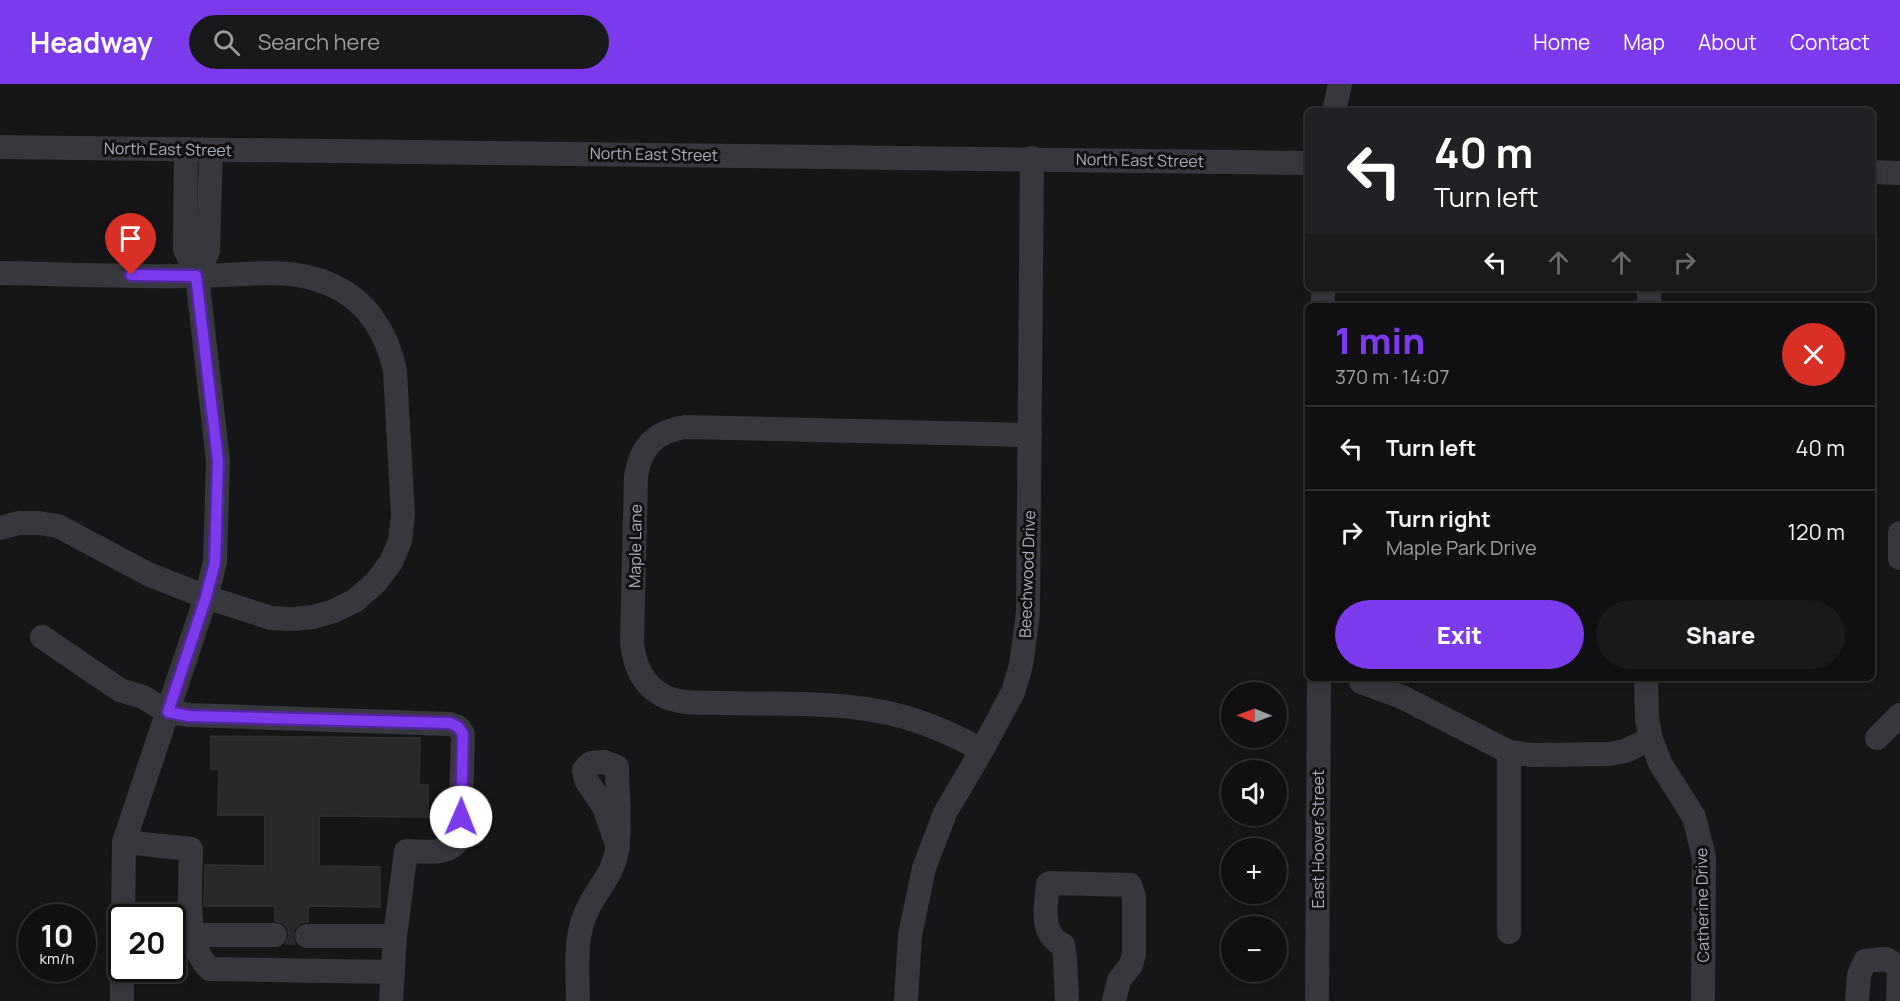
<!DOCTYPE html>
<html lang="en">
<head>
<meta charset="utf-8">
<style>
	body { margin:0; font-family:Manrope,sans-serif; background:#19191b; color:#f1f3f6; height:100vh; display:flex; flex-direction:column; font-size:22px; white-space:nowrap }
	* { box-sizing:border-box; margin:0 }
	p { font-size:20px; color:#9c9d9f }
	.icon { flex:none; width:33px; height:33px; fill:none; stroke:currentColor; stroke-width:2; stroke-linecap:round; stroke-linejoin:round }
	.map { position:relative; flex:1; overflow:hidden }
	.details { position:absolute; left:1305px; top:219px; width:570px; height:378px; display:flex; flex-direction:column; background:#101012; border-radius:9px; box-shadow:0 3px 9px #0003,0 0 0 2px #303032 }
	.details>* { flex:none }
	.guide { position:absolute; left:1305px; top:24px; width:570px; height:183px; border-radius:9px; box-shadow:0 3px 9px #0003,0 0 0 2px #303032; background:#202124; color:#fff; overflow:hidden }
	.needle { width:39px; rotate:271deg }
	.fabs { position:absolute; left:1221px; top:598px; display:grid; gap:12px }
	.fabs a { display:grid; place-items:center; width:66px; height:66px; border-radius:50%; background:#101012; box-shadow:0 3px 9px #0003,0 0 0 2px #303032; font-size:30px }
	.speed { position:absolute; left:18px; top:820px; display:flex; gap:12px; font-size:30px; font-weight:700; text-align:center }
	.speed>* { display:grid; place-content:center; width:78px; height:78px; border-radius:50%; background:#101012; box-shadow:0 3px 9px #0003,0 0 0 2px #303032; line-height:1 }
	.speed small { font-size:15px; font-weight:400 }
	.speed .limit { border:3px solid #111; border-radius:9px; background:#fff; color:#111 }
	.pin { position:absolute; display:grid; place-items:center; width:51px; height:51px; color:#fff; margin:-62px -26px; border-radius:50% 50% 50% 0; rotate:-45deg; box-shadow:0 0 6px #0007 }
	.pin .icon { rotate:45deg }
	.me { position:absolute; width:66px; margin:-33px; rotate:1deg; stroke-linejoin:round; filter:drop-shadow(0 0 4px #0008) }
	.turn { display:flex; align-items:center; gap:21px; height:126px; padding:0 30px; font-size:27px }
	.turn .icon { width:78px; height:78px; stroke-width:2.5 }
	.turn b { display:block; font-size:42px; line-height:51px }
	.lanes { display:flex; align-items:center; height:57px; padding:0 30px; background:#0003; justify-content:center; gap:30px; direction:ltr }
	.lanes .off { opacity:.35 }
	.round { display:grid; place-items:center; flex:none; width:63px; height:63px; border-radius:32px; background:#19191b }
	.headline { display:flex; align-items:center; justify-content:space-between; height:102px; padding:0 30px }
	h1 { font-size:36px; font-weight:800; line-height:45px; color:#7c3aed }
	.cta { display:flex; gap:12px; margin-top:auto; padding:12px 30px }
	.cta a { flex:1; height:69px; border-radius:36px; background:#7c3aed; color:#fff; font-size:24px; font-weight:800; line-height:69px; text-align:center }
	.cta a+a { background:#19191b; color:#f1f3f6 }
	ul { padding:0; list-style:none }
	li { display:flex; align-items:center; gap:18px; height:84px; padding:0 30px; border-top:2px solid #303032 }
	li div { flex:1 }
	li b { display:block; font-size:22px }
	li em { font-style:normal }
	header { display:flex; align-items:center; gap:36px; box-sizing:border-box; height:84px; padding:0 30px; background:#7c3aed; color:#fff }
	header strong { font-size:28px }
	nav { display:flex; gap:33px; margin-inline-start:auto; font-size:21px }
	.search { width:420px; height:54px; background:#19191b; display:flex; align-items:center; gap:15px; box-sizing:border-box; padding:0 21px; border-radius:33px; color:#9c9d9f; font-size:22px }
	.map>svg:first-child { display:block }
	.building { fill:#29292c; stroke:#303034; stroke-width:1.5 }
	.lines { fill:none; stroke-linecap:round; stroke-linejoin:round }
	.minor { stroke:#37383d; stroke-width:24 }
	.route-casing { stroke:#51269a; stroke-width:15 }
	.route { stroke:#7c3aed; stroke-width:10 }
	.labels { text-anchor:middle; stroke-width:6; stroke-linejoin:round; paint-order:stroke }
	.street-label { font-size:16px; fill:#a8adb8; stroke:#111113 }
</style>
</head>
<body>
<header>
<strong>Headway</strong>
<div class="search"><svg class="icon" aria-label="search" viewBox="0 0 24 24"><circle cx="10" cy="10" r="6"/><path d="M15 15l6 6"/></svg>Search here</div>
<nav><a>Home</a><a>Map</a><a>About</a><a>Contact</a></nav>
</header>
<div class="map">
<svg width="1900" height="917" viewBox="0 0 1900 917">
	<rect width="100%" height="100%" fill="#161618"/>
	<!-- building -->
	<path class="building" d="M 211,652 L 420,654 L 419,701 L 428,701 L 428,733 L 319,732 L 319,782 L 380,783 L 380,823 L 308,822 L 308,838 L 300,839 L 294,845 L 293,853 L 295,860 L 286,860 L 289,852 L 288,844 L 283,839 L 275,837 L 275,822 L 204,822 L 205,781 L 265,782 L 265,731 L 218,731 L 219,685 L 211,685 Z"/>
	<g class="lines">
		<!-- minor -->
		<g class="minor">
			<path d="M 1334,27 L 1340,0"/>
			<path d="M 0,63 L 1308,79"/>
			<path d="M 1872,88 L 1900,89"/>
			<path d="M 0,189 C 66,190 131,193 197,192 C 240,192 288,182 329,200 C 366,215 387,248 395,287 L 403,431 L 400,457 L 391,478 L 376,498 L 356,516 L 334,527 L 313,533 L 292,535 L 271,534 L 206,513 L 148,490 L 58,442 L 38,439 L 19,439 L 0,444"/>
			<path d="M 197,192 L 208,167 L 211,66"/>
			<path d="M 1323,222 L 1323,204"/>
			<path d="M 1649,222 L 1649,204"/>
			<path d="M 1900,449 L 1900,474"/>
			<path d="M 42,553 L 120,606 L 143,613 L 168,628 L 189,631 L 450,640 L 458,643 L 463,650 L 460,754 C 449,773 426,767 406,767 L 395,852 L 391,917"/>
			<path d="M 1646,594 L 1647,635 L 1651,655 L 1660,679 L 1694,733 L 1704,773 L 1703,917"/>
			<path d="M 1361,598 L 1402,613 L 1509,668 L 1532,671 L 1610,670 L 1625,667 L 1651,655"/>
			<path d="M 1877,654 L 1900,631"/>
			<path d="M 982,666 C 929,637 887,624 826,621 C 792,619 758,620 725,619 C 705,618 679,621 662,611 C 641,600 634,579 632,558 L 636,392 C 641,362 655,348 685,343 L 1030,351"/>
			<path d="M 1509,668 L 1509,848"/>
			<path d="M 124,758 L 191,765 C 191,798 183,862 210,885 L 393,888"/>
			<path d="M 123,834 L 124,758 L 206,513 L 215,478 L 218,377 L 197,192 L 185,165 L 186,65"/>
			<path d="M 194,851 L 275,851"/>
			<path d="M 307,852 L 395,852"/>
			<path d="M 122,917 L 122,885"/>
			<path d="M 578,917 C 578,889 574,857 585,831 C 595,805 612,795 617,766 C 621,744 617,707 617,683 L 604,678 L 591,679 L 584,686 L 586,696 L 604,723 L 618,763"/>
			<path d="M 906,917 L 910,851 L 924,784 L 945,729 L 982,666 L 1013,608 L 1021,581 L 1028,529 L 1032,74"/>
			<path d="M 1067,917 L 1065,874 L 1063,861 C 1039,850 1046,822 1048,800 L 1050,799 L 1130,801 L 1134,812 L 1134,870 L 1131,881 L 1119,896 L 1114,917"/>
			<path d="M 1317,917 L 1319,594"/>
			<path d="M 1857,917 L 1859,891 L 1865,877 L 1886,875 L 1899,883 L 1898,917"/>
		</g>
	</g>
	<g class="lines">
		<!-- route casing -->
		<g class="route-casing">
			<path id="route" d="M 131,191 L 196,192 L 218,377 L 215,478 L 206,513 L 168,628 L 189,632 L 450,639 L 458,643 L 463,650 L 461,733"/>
		</g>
		<!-- route -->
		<use href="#route" class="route"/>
	</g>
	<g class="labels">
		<!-- street labels -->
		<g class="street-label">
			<text transform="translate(168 65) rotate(1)" y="6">North East Street</text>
			<text transform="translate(654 70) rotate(1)" y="6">North East Street</text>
			<text transform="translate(1140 76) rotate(1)" y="6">North East Street</text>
			<text transform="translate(635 462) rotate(-89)" y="6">Maple Lane</text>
			<text transform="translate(1027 490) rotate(-88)" y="6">Beechwood Drive</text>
			<text transform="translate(1318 755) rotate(-90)" y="6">East Hoover Street</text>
			<text transform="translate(1702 821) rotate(-91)" y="6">Catherine Drive</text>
		</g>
	</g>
</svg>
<div class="fabs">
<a><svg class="needle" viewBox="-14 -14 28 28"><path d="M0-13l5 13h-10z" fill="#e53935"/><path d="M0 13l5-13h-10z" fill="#9c9d9f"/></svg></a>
<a><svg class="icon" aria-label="sound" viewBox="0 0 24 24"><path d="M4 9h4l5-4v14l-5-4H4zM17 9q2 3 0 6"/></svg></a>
<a>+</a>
<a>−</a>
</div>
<div class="speed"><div>10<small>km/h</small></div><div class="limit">20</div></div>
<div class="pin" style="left:131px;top:191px;background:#d93025"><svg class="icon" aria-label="arrive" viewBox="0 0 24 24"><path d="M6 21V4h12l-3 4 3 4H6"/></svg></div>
<svg class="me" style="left:461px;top:733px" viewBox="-20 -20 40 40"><circle r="19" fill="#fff"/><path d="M0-13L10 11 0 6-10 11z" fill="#7c3aed"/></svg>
<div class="guide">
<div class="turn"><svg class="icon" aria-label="left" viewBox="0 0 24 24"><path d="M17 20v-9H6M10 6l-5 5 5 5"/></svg><div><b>40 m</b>Turn left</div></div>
<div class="lanes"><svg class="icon" aria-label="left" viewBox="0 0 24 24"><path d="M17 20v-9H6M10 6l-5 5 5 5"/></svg><svg class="icon off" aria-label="ahead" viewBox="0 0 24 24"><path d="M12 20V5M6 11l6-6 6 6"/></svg><svg class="icon off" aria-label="ahead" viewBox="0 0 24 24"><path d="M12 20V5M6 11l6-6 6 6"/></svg><svg class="icon off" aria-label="right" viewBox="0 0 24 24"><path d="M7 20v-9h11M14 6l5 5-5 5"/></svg></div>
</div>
<section class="details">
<div class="headline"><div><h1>1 min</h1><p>370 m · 14:07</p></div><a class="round" style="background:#d93025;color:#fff"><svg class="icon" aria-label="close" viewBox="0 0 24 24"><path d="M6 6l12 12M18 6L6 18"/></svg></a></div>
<ul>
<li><svg class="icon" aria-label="left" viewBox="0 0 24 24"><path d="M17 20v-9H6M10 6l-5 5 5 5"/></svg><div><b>Turn left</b></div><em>40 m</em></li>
<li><svg class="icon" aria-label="right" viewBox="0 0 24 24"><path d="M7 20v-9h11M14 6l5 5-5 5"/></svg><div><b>Turn right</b><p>Maple Park Drive</p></div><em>120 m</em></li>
</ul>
<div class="cta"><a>Exit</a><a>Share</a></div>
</section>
</div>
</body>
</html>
